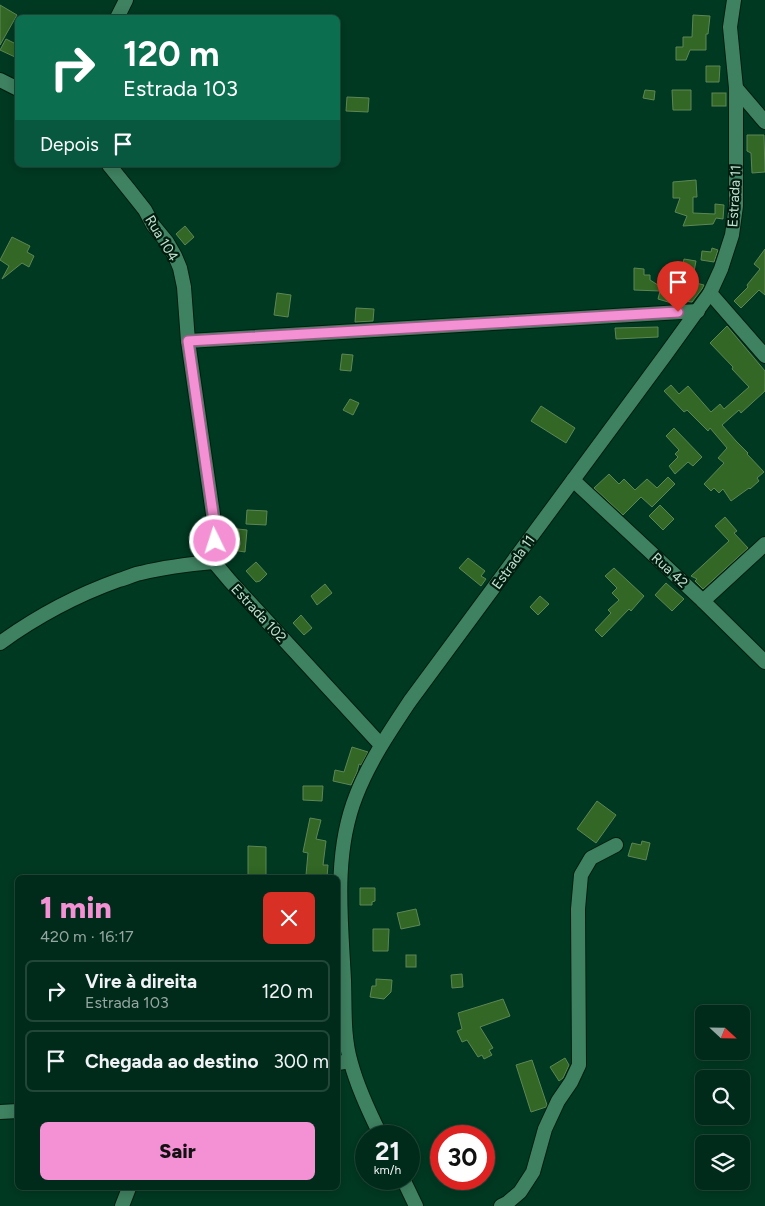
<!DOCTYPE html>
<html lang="pt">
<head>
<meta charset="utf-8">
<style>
	body { margin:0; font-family:Figtree,sans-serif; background:#0e3727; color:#f1f3f6; height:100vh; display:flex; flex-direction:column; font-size:19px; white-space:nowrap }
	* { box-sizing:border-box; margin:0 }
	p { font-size:16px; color:#95a7a2 }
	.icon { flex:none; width:28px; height:28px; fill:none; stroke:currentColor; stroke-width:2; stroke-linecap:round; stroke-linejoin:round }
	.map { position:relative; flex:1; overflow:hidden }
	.sheet { position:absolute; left:15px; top:875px; width:325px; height:315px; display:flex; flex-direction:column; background:#002b1a; border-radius:8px; box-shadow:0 2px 12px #0003,0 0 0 1px #224739 }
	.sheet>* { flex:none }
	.banner { position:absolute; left:15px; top:15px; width:325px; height:152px; border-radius:8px; box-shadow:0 2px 12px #0003,0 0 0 1px #224739; background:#0b6e4f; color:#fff; overflow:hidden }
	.needle { width:32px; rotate:112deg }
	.fabs { position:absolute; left:695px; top:1005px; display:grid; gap:10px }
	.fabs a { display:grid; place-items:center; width:55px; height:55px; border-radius:8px; background:#002b1a; box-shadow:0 2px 12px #0003,0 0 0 1px #224739; font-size:25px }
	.speed { position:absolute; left:355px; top:1125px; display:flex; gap:10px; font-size:25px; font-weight:700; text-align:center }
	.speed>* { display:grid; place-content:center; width:65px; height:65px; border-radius:50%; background:#002b1a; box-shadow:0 2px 12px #0003,0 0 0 1px #224739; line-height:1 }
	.speed small { font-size:12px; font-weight:400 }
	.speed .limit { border:8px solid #d22; background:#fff; color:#111 }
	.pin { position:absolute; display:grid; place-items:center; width:42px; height:42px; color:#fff; margin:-51px -21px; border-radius:50% 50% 50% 0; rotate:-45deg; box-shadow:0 0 5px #0007 }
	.pin .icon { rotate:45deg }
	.me { position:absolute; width:55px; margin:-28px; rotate:356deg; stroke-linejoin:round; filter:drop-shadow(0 0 4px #0008) }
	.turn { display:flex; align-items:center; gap:18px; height:105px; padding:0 25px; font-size:22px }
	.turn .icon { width:65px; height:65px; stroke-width:2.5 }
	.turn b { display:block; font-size:35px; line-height:42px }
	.then { display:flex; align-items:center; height:48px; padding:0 25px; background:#0003; gap:10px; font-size:19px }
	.round { display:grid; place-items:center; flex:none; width:52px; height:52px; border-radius:8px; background:#0e3727 }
	.overview { display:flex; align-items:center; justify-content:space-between; height:85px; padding:0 25px }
	h1 { font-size:30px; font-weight:800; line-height:38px; color:#f491d4 }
	.cta { display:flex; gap:10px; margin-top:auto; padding:10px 25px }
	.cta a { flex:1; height:58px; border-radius:8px; background:#f491d4; color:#111; font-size:20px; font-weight:800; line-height:58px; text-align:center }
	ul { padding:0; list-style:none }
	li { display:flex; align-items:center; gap:15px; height:62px; margin:0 10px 8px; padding:0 15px; border:2px solid #224739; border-radius:8px }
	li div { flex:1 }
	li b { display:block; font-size:19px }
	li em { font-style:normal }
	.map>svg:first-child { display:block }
	.building { fill:#326725; stroke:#5e8654 }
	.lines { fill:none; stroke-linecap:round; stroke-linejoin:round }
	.minor-casing { stroke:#001e0e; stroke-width:16 }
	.minor { stroke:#3f8261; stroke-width:14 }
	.route-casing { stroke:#9f5e8a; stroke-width:12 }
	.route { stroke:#f491d4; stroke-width:9 }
	.labels { text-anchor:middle; stroke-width:4.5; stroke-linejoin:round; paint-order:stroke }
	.street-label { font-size:14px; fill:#c2e3d0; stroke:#021d10 }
</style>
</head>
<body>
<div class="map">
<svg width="765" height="1206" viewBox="0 0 765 1206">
	<rect width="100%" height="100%" fill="#003922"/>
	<!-- building -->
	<g class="building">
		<path d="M 0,5 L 17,15 L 0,45 Z"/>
		<path d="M 693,15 L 710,16 L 708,34 L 706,34 L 706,50 L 690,50 L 686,60 L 676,60 L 676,47 L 683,47 L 683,37 L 692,37 Z"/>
		<path d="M 6,39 L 18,45 L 18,52 L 15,57 L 0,50 Z"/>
		<path d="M 706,66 L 720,66 L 719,82 L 706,82 Z"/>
		<path d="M 645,90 L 655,91 L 654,100 L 643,98 Z"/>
		<path d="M 672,90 L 691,90 L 691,110 L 673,110 Z"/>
		<rect x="712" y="93" width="14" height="13"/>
		<path d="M 347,97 L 369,98 L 368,112 L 346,111 Z"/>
		<path d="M 747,135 L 764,135 L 765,172 L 752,173 L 751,153 L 747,151 Z"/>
		<path d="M 696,180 L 697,197 L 693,197 L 693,213 L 715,214 L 715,204 L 724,205 L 723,219 L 716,218 L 713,224 L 683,226 L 687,216 L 675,212 L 680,198 L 673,198 L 673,182 Z"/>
		<path d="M 185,226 L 194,237 L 185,245 L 176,234 Z"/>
		<path d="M 12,237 L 30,246 L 27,252 L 34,256 L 29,267 L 22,263 L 2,279 L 9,266 L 0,260 Z"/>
		<path d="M 712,248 L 718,250 L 714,262 L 701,260 L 702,251 L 711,252 Z"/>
		<path d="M 765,249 L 765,295 L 759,290 L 741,308 L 734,301 L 748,287 L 747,285 L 760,269 L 754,264 Z"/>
		<path d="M 684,259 L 696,261 L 692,282 L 704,285 L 702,289 L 692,302 L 677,300 L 675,304 L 658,299 L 660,291 L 634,290 L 634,268 L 644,269 L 644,275 L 650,275 L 650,280 L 666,290 L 668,282 L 679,284 Z"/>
		<path d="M 277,293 L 291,295 L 288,317 L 274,315 Z"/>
		<path d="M 356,308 L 374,309 L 373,321 L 355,322 Z"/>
		<path d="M 727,326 L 765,371 L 765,391 L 741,413 L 739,410 L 722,425 L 736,441 L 748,453 L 747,454 L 764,472 L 757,478 L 759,481 L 750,489 L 749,488 L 731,501 L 723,489 L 719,493 L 714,488 L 711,491 L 704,484 L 724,463 L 718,458 L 727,448 L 710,428 L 708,431 L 687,410 L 684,412 L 664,391 L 671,385 L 679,394 L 688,386 L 711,412 L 720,404 L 724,409 L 749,387 L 732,369 L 733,367 L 710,343 Z"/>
		<path d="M 658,327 L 658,337 L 616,339 L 615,328 Z"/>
		<path d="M 342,354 L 353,355 L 351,371 L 340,370 Z"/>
		<path d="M 350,399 L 359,403 L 353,415 L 343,410 Z"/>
		<path d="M 541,406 L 575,428 L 566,443 L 531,421 Z"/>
		<path d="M 674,428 L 702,457 L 693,466 L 688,462 L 675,474 L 669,466 L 678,457 L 675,454 L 679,450 L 666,436 Z"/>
		<path d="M 609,474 L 619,484 L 624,479 L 635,490 L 647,479 L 657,488 L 668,477 L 675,484 L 652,507 L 641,497 L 623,515 L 594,488 Z"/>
		<path d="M 660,505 L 674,519 L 663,530 L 649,516 Z"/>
		<path d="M 247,510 L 267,511 L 266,525 L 246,524 Z"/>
		<path d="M 725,517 L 737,531 L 734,533 L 748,548 L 703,589 L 695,581 L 697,579 L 691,576 L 729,541 L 715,526 Z"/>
		<path d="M 229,528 L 247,530 L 245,552 L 232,550 L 232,547 L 227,548 Z"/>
		<path d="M 468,558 L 485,571 L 481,576 L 486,579 L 481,586 L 459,568 Z"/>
		<path d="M 256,562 L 267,574 L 260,581 L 256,582 L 246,571 Z"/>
		<path d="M 614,568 L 644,596 L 631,611 L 629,609 L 602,637 L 595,630 L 611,613 L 608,610 L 619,600 L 612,593 L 617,588 L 605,576 Z"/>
		<path d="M 666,583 L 684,599 L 672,611 L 655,595 Z"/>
		<path d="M 325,584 L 332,593 L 317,605 L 311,596 Z"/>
		<path d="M 540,596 L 549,604 L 538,615 L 530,607 Z"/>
		<path d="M 301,615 L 312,628 L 304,635 L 293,623 Z"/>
		<path d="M 352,747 L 368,752 L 361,765 L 359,764 L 357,772 L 351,785 L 333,781 L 335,770 L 344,772 Z"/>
		<path d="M 303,786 L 323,786 L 322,801 L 303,800 Z"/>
		<path d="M 597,801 L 616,815 L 596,843 L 577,829 Z"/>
		<path d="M 310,818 L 321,820 L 316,839 L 326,841 L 323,865 L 328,865 L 327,877 L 306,875 L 308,853 L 303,852 Z"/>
		<path d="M 642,841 L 650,843 L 646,860 L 628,856 L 632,843 L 641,845 Z"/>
		<path d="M 248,846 L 266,847 L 266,875 L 257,875 L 257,878 L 248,878 Z"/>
		<path d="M 360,888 L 375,888 L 375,901 L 372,902 L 372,905 L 360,905 Z"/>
		<path d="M 416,909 L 420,925 L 401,929 L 397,913 Z"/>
		<path d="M 373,929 L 389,929 L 388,951 L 373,951 Z"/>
		<rect x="406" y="955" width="10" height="12"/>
		<path d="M 462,974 L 463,987 L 452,988 L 451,975 Z"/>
		<path d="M 376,979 L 392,980 L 391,992 L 384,999 L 370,997 L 372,986 L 376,986 Z"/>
		<path d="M 503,999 L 510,1016 L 480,1027 L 493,1048 L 489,1050 L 492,1055 L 484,1059 L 482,1055 L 478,1057 L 467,1040 L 462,1042 L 457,1031 L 462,1029 L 458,1013 Z"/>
		<path d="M 565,1058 L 569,1065 L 563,1078 L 559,1081 L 550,1067 Z"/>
		<path d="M 532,1060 L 547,1105 L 546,1107 L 531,1112 L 516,1065 Z"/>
	</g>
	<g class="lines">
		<!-- minor casing -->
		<g class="minor-casing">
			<g id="minor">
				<path d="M 117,18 L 126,0"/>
				<path d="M 0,80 L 18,89"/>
				<path d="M 736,88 L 765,122"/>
				<path d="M 109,165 L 130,191 L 145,210 L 153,225 L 167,242 L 175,256 L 180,268 L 184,287 L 188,341 L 213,514 L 215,541 L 214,562"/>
				<path d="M 710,293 L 765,356"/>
				<path d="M 188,341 L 698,311"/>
				<path d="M 573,480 L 703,601 L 765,662"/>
				<path d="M 214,562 L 230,581 L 381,745"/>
				<path d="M 703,601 L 765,544"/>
				<path d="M 0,643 C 36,617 77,595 119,580 C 127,578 134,574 141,573 C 165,567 190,564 214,562"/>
				<path d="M 338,1063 L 350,1061"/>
				<path d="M 0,1112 L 18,1111"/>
				<path d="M 381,1136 C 369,1112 358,1089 351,1063 C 343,1037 345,1007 344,980 C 341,919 333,854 356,796 C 369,762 390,731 410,701 L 666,354 L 710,293 L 721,269 L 732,235 L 736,206 L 736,88 L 730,27 L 734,0"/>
				<path d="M 403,1179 L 416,1206"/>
				<path d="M 122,1206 L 129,1188"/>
				<path d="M 501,1206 L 507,1203 L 520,1192 L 533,1172 L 545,1129 L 558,1101 L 571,1082 L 579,1065 L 578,909 L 581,875 L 591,858 L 616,845"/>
			</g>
		</g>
		<!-- minor -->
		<use href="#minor" class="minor"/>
	</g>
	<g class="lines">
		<!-- route casing -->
		<g class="route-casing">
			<path id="route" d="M 215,541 L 213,514 L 188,341 L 678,312"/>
		</g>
		<!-- route -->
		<use href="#route" class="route"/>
	</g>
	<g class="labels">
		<!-- street labels -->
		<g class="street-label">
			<text transform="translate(734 196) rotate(-87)" y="5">Estrada 11</text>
			<text transform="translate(162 238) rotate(59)" y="5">Rua 104</text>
			<text transform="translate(513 562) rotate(-54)" y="5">Estrada 11</text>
			<text transform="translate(670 570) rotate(43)" y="5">Rua 42</text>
			<text transform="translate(259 613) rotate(47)" y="5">Estrada 102</text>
		</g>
	</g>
</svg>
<div class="fabs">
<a><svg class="needle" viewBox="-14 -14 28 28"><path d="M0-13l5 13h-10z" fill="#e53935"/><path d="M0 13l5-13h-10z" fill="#95a7a2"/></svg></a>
<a><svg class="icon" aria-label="search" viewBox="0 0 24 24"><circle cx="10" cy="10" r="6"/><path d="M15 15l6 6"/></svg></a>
<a><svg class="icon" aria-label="layers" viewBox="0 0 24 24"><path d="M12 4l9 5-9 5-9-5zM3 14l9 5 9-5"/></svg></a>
</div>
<div class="speed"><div>21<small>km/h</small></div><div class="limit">30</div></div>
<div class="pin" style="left:678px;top:312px;background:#d93025"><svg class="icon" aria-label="arrive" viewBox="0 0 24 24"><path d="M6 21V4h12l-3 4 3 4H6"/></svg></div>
<svg class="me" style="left:215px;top:541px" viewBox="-20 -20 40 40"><circle r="17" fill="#f491d4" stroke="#fff" stroke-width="3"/><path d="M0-11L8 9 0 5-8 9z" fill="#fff"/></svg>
<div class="banner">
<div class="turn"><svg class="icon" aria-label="right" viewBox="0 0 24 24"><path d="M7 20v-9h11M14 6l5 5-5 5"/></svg><div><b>120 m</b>Estrada 103</div></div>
<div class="then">Depois<svg class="icon" aria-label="arrive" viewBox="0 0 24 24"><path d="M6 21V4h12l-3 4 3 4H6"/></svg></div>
</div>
<section class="sheet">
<div class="overview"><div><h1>1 min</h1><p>420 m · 16:17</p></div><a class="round" style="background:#d93025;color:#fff"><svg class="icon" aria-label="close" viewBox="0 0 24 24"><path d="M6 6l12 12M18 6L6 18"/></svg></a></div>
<ul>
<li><svg class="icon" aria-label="right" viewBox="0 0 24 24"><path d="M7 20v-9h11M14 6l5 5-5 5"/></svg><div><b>Vire à direita</b><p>Estrada 103</p></div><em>120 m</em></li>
<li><svg class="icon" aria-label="arrive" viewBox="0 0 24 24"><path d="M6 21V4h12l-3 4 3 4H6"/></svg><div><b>Chegada ao destino</b></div><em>300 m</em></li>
</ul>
<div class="cta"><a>Sair</a></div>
</section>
</div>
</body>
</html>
